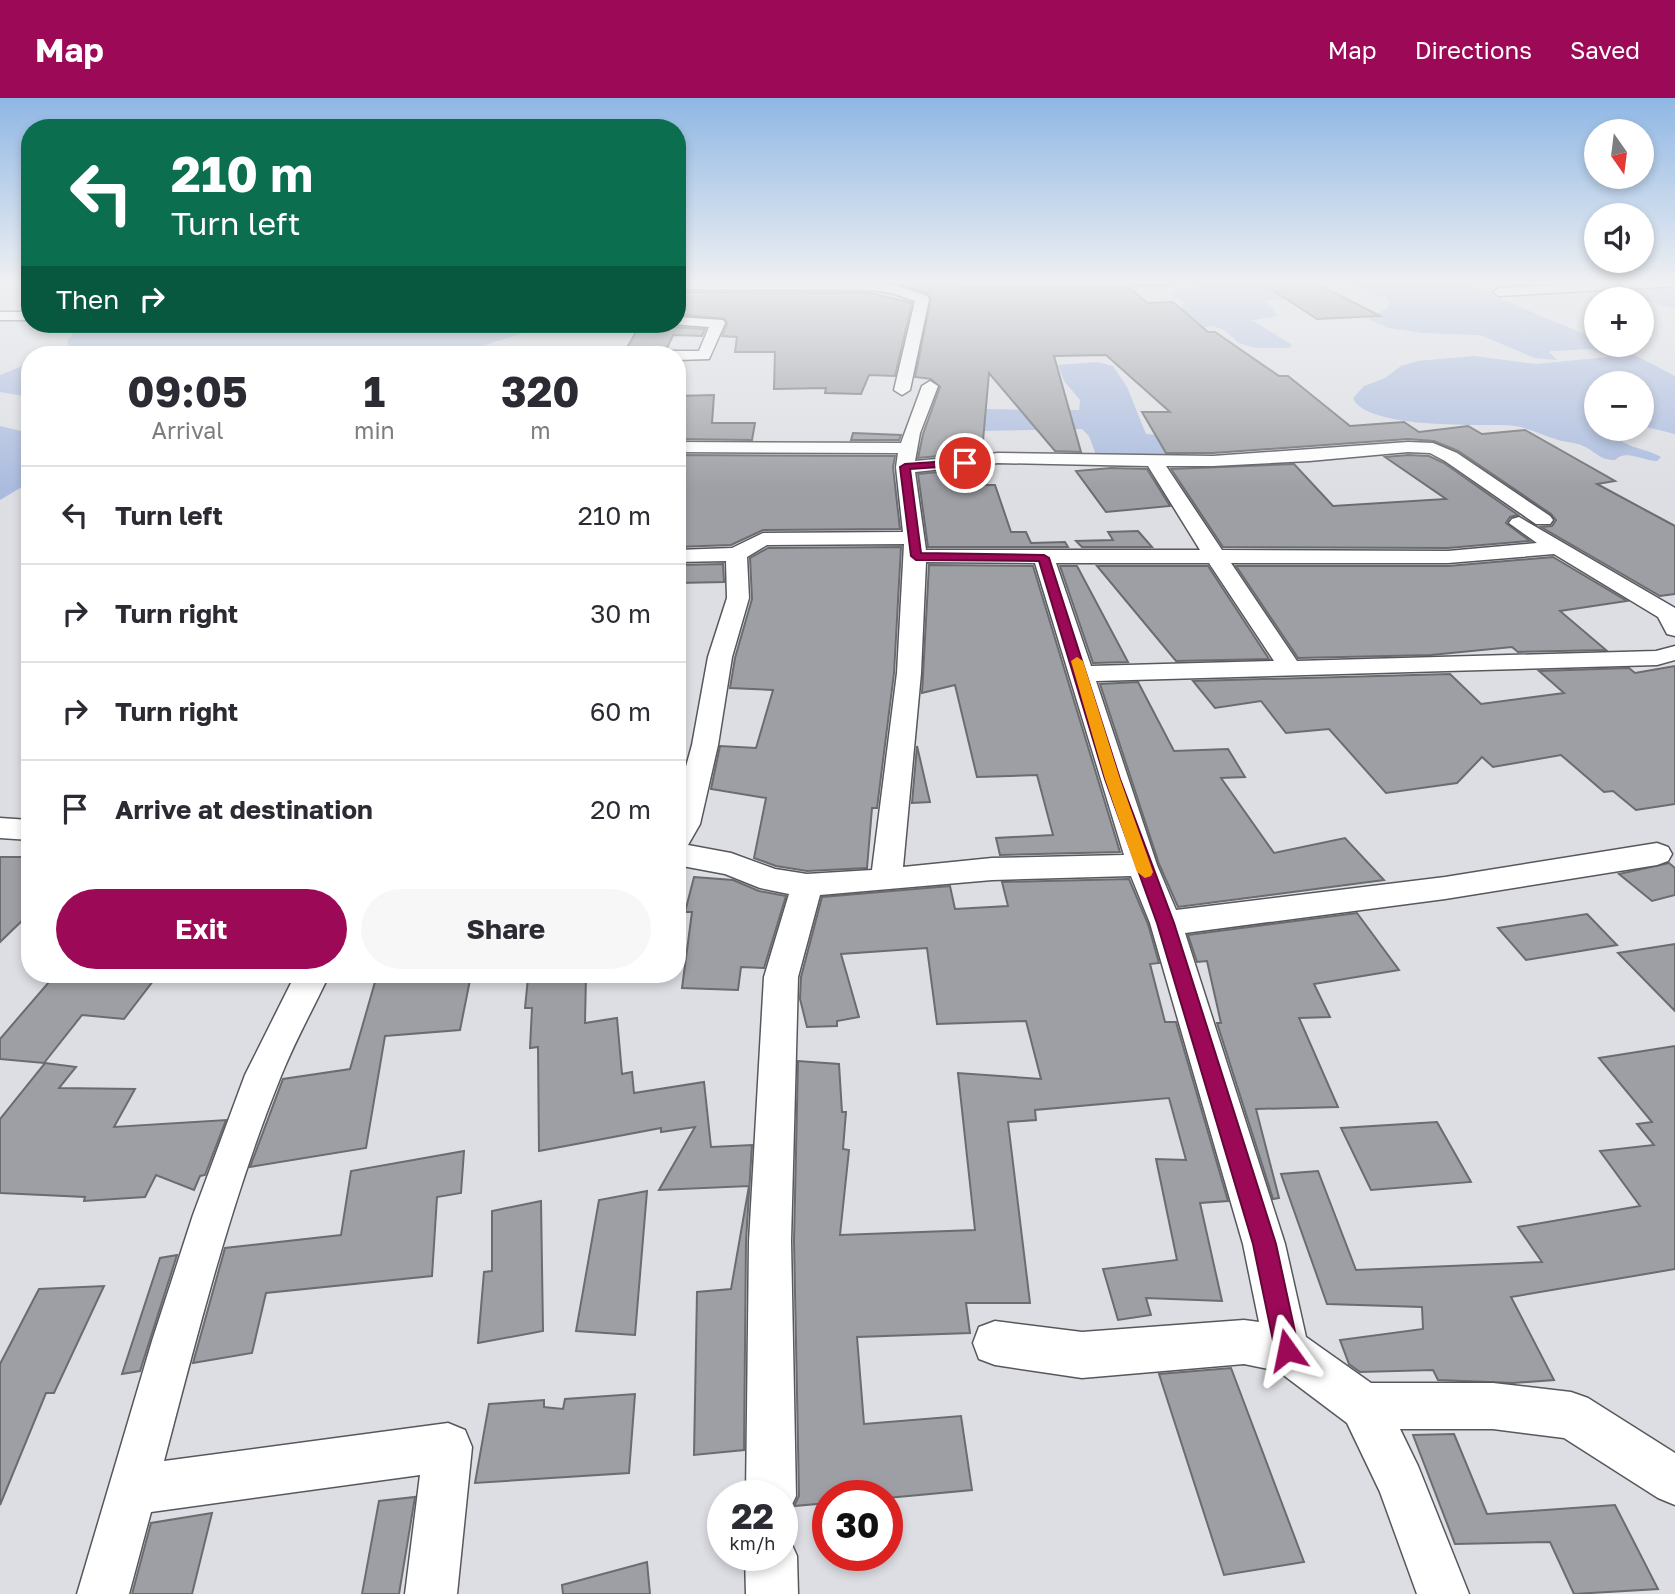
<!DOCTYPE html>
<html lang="en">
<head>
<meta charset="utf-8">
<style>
	body { margin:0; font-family:"Golos Text",sans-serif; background:#f7f7f7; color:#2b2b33; height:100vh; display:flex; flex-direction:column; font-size:26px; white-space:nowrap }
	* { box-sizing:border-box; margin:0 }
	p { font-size:23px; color:#7c7c81 }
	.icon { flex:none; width:38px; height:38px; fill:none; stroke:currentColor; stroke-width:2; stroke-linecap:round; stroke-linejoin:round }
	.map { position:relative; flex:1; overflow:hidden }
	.sheet { position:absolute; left:21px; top:248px; width:665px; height:637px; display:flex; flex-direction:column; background:#fff; border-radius:28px; box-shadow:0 4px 10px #0003 }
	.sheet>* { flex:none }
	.top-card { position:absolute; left:21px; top:21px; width:665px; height:214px; border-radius:28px; box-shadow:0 4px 10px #0003; background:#0b6e4f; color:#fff; overflow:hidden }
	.needle { width:46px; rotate:166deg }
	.fabs { position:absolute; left:1584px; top:21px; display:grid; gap:14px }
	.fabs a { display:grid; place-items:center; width:70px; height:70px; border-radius:50%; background:#fff; box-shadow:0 4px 10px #0003; font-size:35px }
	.speed { position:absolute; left:707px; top:1382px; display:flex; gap:14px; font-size:35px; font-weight:700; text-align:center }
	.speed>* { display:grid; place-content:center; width:91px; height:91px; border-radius:50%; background:#fff; box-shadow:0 4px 10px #0003; line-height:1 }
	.speed small { font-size:18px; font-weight:400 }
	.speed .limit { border:10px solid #d22; background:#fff; color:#111 }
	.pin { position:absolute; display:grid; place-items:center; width:60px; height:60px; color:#fff; margin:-30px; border:4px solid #fff; border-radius:50%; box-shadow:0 2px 7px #0007 }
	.me { position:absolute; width:77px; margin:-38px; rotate:348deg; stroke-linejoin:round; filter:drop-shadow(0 0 5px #0008) }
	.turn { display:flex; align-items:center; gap:24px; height:147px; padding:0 35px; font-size:32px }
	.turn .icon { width:91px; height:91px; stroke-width:2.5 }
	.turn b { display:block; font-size:49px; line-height:60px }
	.then { display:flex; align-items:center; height:66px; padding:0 35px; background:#0003; gap:14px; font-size:26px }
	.eta { display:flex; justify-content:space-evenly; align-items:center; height:119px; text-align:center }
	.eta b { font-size:42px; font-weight:700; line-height:49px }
	.cta { display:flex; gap:14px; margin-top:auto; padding:14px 35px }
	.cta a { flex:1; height:80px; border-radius:42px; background:#9c0957; color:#fff; font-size:28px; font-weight:700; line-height:80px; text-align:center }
	.cta a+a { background:#f7f7f7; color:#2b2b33 }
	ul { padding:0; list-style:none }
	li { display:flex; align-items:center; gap:21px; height:98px; padding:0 35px; border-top:2px solid #e1e1e2 }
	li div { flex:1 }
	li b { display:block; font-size:26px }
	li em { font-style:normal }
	header { display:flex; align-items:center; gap:42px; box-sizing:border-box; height:98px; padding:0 35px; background:#9c0957; color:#fff }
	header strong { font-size:33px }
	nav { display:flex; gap:38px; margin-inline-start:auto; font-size:24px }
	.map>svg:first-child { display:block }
	.water { fill:#aabbde }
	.building { fill:#9d9fa4; stroke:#6a6c70; stroke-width:2 }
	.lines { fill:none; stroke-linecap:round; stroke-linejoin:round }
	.street-casing { stroke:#56585c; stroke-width:3 }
	.street { fill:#fff; fill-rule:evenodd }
	.route { fill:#9c0957; stroke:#650639; stroke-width:2 }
	.slow { fill:#f59e0b }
</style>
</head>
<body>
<header>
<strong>Map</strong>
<nav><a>Map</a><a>Directions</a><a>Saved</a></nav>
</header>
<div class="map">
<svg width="1675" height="1496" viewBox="0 0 1675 1496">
	<rect width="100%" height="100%" fill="#dcdee3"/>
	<!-- water -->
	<g class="water">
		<path d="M 1192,183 L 1267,186 L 1295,200 L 1265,203 L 1278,218 L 1252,222 L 1292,247 L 1289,250 L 1255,250 L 1239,245 L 1224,232 L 1213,228 L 1170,235 L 1098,236 L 1072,235 L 1035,221 L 1036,215 L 1032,210 L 1042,204 L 1078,202 L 1075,190 C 1087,184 1098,186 1109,192 L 1108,196 L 1089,200 L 1089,213 L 1098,218 L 1152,220 L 1160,218 L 1164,212 L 1182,209 L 1184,204 L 1173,199 L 1175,192 L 1193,188 Z"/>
		<path d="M 1334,183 L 1458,183 L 1596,241 L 1596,247 C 1623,247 1651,266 1675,278 L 1675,336 L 1642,328 L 1642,285 L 1596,285 L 1596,331 L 1611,331 C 1619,350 1644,349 1661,359 L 1657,363 C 1642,363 1626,351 1615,362 C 1600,363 1594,352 1581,347 C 1573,344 1563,344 1555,341 C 1537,335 1523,327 1503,327 C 1475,327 1364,330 1353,300 L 1364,288 L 1385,280 L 1401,268 L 1417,263 L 1474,258 L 1536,266 L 1608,259 L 1592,251 L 1551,253 L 1549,254 L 1557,262 L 1535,260 L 1480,237 L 1422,235 L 1389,230 L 1369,222 L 1370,219 L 1388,210 L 1390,205 L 1387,200 Z"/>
		<path d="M 1675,185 L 1675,211 L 1635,199 L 1616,199 L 1593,191 Z"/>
		<path d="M 112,226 L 475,226 C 500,230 525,226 551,226 L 454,257 L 421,257 L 401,251 L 379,257 L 51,257 L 69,250 L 67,243 L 77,231 Z"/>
		<path d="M 1098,264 L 1113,268 L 1127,289 L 1146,336 L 1172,338 L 1178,355 L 1175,360 L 1096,357 L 1089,338 L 1082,331 L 982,333 L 978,311 L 1079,312 L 1080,302 L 1064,283 L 1058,267 Z"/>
		<path d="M 30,265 L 30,299 L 0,294 L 0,277 Z"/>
		<path d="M 0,328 L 30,335 L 30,384 L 0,402 Z"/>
	</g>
	<!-- building -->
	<g class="building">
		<path d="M 879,183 L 951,183 L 959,190 L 1130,190 L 1147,205 L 1173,204 L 1208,234 L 1215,234 L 1279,278 L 1288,278 L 1350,328 L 1404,324 L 1419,334 L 1468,328 L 1482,336 L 1525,332 L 1615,383 L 1597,386 L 1675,428 L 1675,496 L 1660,498 L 1541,429 L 1552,428 L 1556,422 L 1551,416 L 1458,353 L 1434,343 L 1408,341 L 1213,355 L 1166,355 L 1142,314 L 1170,314 L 1106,257 L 1054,258 L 1081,354 L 1055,353 L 989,275 L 982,354 L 918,360 L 923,336 L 940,289 L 931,281 L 915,279 L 931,200 L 928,196 L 899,186 Z"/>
		<path d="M 1259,183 L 1312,183 L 1380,218 L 1317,221 Z"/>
		<path d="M 682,194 L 871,195 L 912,205 L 895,278 L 869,277 L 861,296 L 825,295 L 826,290 L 774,291 L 775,254 L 735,254 L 737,239 L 722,238 L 727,226 L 725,221 L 677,216 L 677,203 Z"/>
		<path d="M 669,226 L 672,229 L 705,231 L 702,238 L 673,237 L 667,250 L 651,250 L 642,255 L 624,255 L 640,227 Z"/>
		<path d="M 714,297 L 712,325 L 755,325 L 752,342 L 677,341 L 677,298 Z"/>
		<path d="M 853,335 L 901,337 L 899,342 L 851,342 Z"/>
		<path d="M 677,357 L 895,358 L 893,369 L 900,431 L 763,432 L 731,447 L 677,449 Z"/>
		<path d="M 1408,357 L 1429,358 L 1444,365 L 1518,417 L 1510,419 L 1506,425 L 1530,443 L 1448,450 L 1223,449 L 1171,371 L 1294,366 L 1333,408 L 1446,401 L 1385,359 Z"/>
		<path d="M 981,370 L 979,387 L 995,387 L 1011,434 L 1026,434 L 1031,445 L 1065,444 L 1068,449 L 928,449 L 918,376 Z"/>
		<path d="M 1111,370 L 1147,371 L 1170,408 L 1106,414 L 1076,373 Z"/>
		<path d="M 1138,433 L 1152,449 L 1082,449 L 1076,443 L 1113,442 L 1108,434 Z"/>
		<path d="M 901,449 L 894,575 L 877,710 L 872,710 L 867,770 L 807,773 L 776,768 L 754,760 L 766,700 L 711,691 L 720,648 L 756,650 L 773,592 L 730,590 L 735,560 L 752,501 L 750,460 L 768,450 Z"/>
		<path d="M 1553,459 L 1627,503 L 1560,513 L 1606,552 L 1518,554 L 1512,549 L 1431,557 L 1298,560 L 1236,468 L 1448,468 Z"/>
		<path d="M 723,466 L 724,484 L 677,485 L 677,467 Z"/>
		<path d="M 929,467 L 1033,468 L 1120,754 L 1000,757 L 996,740 L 1053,737 L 1037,677 L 977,679 L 955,587 L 922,595 Z"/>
		<path d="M 1060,468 L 1077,468 L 1128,564 L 1093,565 Z"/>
		<path d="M 1097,468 L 1208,468 L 1269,561 L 1176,563 Z"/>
		<path d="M 1675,568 L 1675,706 L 1636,712 L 1613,693 L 1604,694 L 1561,657 L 1493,669 L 1482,659 L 1457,685 L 1386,695 L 1329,631 L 1286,635 L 1261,603 L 1215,610 L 1193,583 L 1450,576 L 1481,606 L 1564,595 L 1539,573 L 1629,570 L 1635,575 Z"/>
		<path d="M 1138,584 L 1174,653 L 1228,651 L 1245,679 L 1221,680 L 1274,755 L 1345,740 L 1384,782 L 1178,809 L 1159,766 L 1100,586 Z"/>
		<path d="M 917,648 L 930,704 L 912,705 Z"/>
		<path d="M 0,759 L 30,759 L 30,815 L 0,844 Z"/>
		<path d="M 1669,765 L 1675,770 L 1675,797 L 1652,803 L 1619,776 Z"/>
		<path d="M 694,779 L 733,782 L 759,793 L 786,798 L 764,870 L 741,869 L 738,892 L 682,890 L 692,814 L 685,814 Z"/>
		<path d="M 1129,781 L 1148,826 L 1159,865 L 1150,866 L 1165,924 L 1176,924 L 1228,1103 L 1200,1105 L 1222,1203 L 1146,1200 L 1151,1217 L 1118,1222 L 1103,1171 L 1177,1162 L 1156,1061 L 1186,1062 L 1169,1000 L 1035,1012 L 1036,1022 L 1008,1024 L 1030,1205 L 966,1205 L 970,1235 L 857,1239 L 864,1326 L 961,1318 L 972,1392 L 887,1400 L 828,1398 L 828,1405 L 794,1408 L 799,1398 L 794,1143 L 798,963 L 839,966 L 842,1014 L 846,1014 L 843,1051 L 849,1052 L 840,1137 L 975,1132 L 958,975 L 1041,981 L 1026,923 L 937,926 L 927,850 L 841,856 L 859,919 L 837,923 L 837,928 L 807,929 L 800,901 L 801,879 L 822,799 L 950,788 L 955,811 L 1008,808 L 1002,784 Z"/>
		<path d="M 1357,815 L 1399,872 L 1314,886 L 1330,919 L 1299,920 L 1338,1009 L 1256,1011 L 1279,1100 L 1273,1101 L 1217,925 L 1221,925 L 1207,863 L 1197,864 L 1188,837 Z"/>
		<path d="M 1587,816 L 1617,847 L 1526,862 L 1498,830 Z"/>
		<path d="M 1675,846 L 1675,913 L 1618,855 Z"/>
		<path d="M 55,877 L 94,877 L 153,883 L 124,921 L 82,917 L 44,965 L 0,961 L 0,941 Z"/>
		<path d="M 377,877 L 471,877 L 460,932 L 385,938 L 366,1050 L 250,1069 L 283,981 L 350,971 Z"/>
		<path d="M 550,877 L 586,877 L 585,925 L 617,920 L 622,976 L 632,974 L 634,995 L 704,984 L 711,1049 L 752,1047 L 746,1143 L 744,1352 L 694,1357 L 697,1194 L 731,1191 L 749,1088 L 659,1092 L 695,1029 L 661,1034 L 661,1030 L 539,1053 L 538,949 L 530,950 L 532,910 L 525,910 L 528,880 Z"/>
		<path d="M 1675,948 L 1675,1171 L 1511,1199 L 1554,1282 L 1513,1285 L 1438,1282 L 1433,1272 L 1360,1274 L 1349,1266 L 1340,1242 L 1423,1231 L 1422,1209 L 1327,1206 L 1281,1076 L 1318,1073 L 1356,1172 L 1542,1164 L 1518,1129 L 1640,1108 L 1600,1053 L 1654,1047 L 1637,1026 L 1652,1024 L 1599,960 Z"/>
		<path d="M 45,965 L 76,969 L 59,990 L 135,991 L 114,1029 L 226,1022 L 205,1077 L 200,1078 L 194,1092 L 156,1077 L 145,1099 L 84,1103 L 85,1099 L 0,1095 L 0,1021 Z"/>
		<path d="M 1437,1024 L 1471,1084 L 1371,1092 L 1341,1030 Z"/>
		<path d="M 464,1053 L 461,1095 L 437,1099 L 432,1178 L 266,1195 L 252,1255 L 193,1265 L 225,1150 L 341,1137 L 351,1073 Z"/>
		<path d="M 647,1093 L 635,1237 L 576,1233 L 599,1102 Z"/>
		<path d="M 541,1103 L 543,1233 L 478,1245 L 484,1174 L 492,1173 L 492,1113 Z"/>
		<path d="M 177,1157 L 140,1273 L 122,1276 L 160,1160 Z"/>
		<path d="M 104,1188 L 54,1295 L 46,1295 L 0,1407 L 0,1266 L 39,1191 Z"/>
		<path d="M 1231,1270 L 1304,1464 L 1224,1477 L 1159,1276 Z"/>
		<path d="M 635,1296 L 629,1375 L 475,1385 L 489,1306 L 544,1302 L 544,1309 L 563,1311 L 565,1301 Z"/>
		<path d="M 1454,1336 L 1487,1416 L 1615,1407 L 1658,1491 L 1574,1496 L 1550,1444 L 1455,1446 L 1413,1337 Z"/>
		<path d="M 415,1399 L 399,1496 L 362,1496 L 379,1403 Z"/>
		<path d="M 212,1415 L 192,1496 L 132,1496 L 151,1425 Z"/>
		<path d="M 647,1464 L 650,1496 L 563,1496 L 562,1487 Z"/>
	</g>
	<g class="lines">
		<!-- street casing -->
		<g class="street-casing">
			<g id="street">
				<path d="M 677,183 L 871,184 L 898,188 L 927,198 L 929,201 L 910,292 L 902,297 L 894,292 L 915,203 L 891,195 L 871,192 L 677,191 Z"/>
				<path d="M 953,183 L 1176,183 L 1170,187 L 959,187 Z"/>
				<path d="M 1634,183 L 1675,183 L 1675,188 L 1499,198 L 1493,194 L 1499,190 Z"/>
				<rect x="0" y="214" width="30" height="8"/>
				<path d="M 677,219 L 723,222 L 725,225 L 709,261 L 677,262 L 677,257 L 644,257 L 651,253 L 699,253 L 709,229 L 672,226 L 677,226 Z"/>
				<path d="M 930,283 L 938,288 L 920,335 L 915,363 L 998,355 L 1213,358 L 1408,344 L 1433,345 L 1457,355 L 1550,418 L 1553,422 L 1550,426 L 1536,426 L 1445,363 L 1430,355 L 1408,354 L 1309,363 L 1213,368 L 1166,368 L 1222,452 L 1448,453 L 1537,445 L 1509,425 L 1512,421 L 1519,419 L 1675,510 L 1675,538 L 1667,536 L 1658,519 L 1554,456 L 1448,465 L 1231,465 L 1297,563 L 1656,553 L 1675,548 L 1675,562 L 1657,567 L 1096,583 L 1157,767 L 1176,812 L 1445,779 L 1657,745 L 1668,749 L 1672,756 L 1668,763 L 1657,767 L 1445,801 L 1185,835 L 1285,1146 L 1306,1239 L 1371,1285 L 1493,1285 L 1571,1294 L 1588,1300 L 1675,1355 L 1675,1407 L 1658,1400 L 1564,1340 L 1493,1331 L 1400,1331 L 1418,1368 L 1469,1496 L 1417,1496 L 1380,1394 L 1347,1325 L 1278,1273 L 1244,1266 L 1082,1280 L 995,1267 L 979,1261 L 973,1245 L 979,1229 L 995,1223 L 1082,1234 L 1244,1222 L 1259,1224 L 1243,1146 L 1150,825 L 1131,778 L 992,782 L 820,797 L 798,879 L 791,1143 L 796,1398 L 788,1415 L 782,1418 L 782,1398 L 746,1398 L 749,1143 L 764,879 L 789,796 L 760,790 L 725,776 L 677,767 L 677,701 L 692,647 L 708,559 L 727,500 L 726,463 L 677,464 L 677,452 L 732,450 L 763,435 L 903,434 L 896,369 L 898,355 L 677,354 L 677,344 L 901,345 L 922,288 ZM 998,365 L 1148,368 L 1200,452 L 926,452 L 915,374 ZM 904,446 L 897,575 L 872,772 L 807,776 L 775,771 L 731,755 L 688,747 L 700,726 L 718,647 L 732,559 L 749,500 L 747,459 L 767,447 ZM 926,464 L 1035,465 L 1124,757 L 992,760 L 903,769 L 921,575 ZM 1056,465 L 1209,465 L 1274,563 L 1091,568 Z"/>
				<path d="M 0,720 L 30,722 L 30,742 L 0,740 Z"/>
				<path d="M 295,877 L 329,877 C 313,911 295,943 281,978 C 231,1102 198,1234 164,1363 L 448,1325 L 465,1332 L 472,1349 L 457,1496 L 405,1496 L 420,1377 L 151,1414 L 129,1496 L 77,1496 L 152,1243 L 193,1117 L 245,977 Z"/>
				<path d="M 782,1437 L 789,1440 L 797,1458 L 798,1496 L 746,1496 L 745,1458 L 782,1458 Z"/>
			</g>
		</g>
		<!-- street -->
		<use href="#street" class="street"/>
	</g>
	<!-- sky -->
	<linearGradient id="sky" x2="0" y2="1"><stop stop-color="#8fb7e4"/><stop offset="0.47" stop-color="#eff0f2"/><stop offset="1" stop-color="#eff0f2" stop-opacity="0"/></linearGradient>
	<rect width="1675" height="392" fill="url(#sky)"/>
	<!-- route -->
	<path class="route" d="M 965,362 L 970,365 L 968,367 L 910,371 L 921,455 L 1044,457 L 1049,460 L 1120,681 L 1174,825 L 1276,1146 L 1299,1252 L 1295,1260 L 1287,1264 L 1278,1260 L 1275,1252 L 1253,1146 L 1157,825 L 1105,681 L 1039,463 L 916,462 L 911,458 L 900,369 L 905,366 Z"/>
	<!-- slow -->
	<path class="slow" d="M 1077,559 L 1083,563 L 1120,681 L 1153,774 L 1151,778 L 1145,780 L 1137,774 L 1105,681 L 1071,563 Z"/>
</svg>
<div class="fabs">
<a><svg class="needle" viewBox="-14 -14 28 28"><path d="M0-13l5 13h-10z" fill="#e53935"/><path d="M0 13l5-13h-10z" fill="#7c7c81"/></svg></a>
<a><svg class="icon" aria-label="sound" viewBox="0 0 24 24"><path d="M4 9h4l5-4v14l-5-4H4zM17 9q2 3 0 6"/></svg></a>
<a>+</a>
<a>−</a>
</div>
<div class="speed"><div>22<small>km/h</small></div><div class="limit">30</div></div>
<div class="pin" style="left:965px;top:365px;background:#d93025"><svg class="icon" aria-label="arrive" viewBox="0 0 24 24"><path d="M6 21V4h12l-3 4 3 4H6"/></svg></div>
<svg class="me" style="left:1287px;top:1252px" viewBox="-20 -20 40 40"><path d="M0-17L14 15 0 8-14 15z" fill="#9c0957" stroke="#fff" stroke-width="4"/></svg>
<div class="top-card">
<div class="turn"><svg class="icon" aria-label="left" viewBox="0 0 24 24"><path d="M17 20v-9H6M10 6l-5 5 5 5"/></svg><div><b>210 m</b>Turn left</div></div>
<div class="then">Then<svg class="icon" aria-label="right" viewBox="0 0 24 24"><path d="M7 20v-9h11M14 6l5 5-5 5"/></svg></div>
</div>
<section class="sheet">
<div class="eta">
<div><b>09:05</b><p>Arrival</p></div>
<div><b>1</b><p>min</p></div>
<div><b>320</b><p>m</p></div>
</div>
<ul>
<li><svg class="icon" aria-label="left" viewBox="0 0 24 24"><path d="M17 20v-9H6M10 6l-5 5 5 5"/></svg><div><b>Turn left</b></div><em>210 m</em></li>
<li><svg class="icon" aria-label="right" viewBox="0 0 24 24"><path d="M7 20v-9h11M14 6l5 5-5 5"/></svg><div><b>Turn right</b></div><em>30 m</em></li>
<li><svg class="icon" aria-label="right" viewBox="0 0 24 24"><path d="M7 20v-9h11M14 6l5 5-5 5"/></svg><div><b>Turn right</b></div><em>60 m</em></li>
<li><svg class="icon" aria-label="arrive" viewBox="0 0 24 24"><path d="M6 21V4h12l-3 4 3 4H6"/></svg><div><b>Arrive at destination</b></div><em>20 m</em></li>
</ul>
<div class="cta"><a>Exit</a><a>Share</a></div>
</section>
</div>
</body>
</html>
